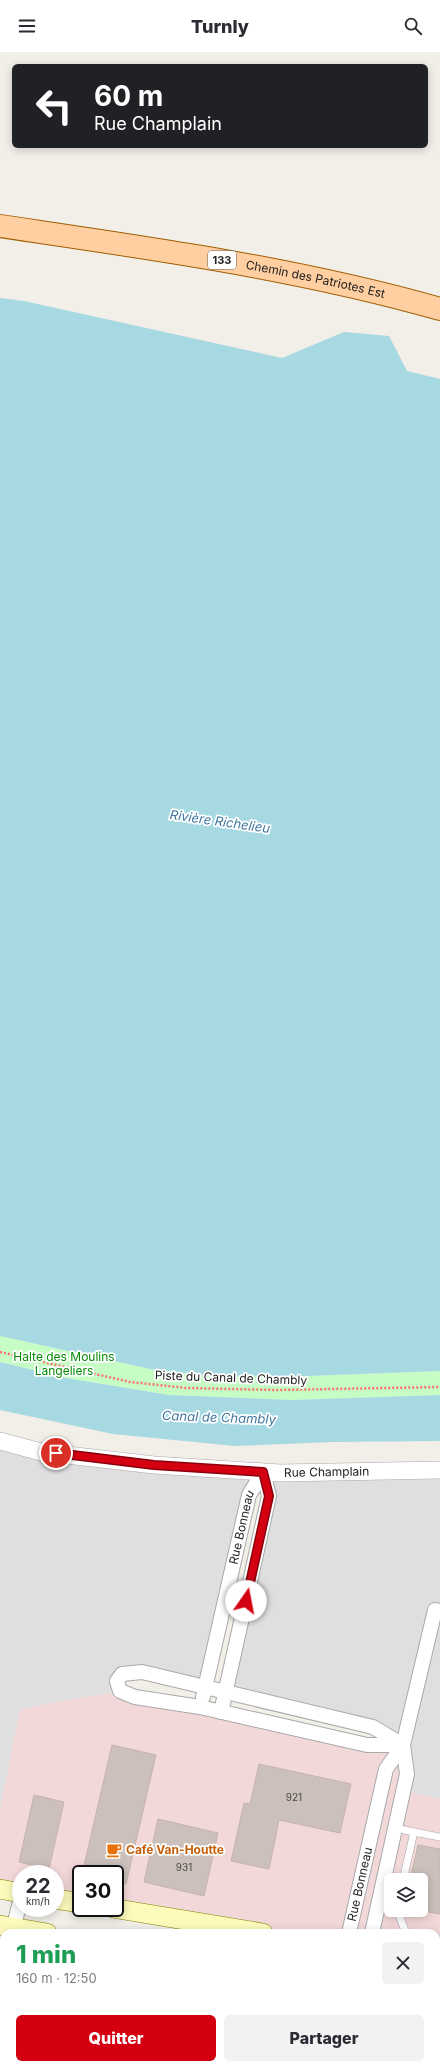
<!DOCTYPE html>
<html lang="fr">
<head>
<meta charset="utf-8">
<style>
	body { margin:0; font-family:Inter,sans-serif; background:#f2f2f3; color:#2b2b33; height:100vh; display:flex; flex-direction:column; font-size:15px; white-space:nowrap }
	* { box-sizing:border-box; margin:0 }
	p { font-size:13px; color:#7c7c81 }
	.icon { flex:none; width:22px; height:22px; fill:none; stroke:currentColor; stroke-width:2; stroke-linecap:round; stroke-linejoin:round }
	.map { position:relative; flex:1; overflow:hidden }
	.panel { position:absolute; left:0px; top:1877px; width:440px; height:140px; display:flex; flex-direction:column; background:#fff; border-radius:12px 12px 0 0; box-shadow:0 2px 10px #0003 }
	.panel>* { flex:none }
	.top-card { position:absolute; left:12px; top:12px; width:416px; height:84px; border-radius:6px; box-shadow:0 2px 10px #0003; background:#202124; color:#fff; overflow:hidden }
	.fabs { position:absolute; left:384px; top:1821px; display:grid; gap:8px }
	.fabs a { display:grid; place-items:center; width:44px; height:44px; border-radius:6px; background:#fff; box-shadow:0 2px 10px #0003; font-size:20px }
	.speed { position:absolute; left:12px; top:1813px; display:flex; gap:8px; font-size:20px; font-weight:700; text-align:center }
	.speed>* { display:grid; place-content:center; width:52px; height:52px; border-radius:50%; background:#fff; box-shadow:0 2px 10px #0003; line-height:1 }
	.speed small { font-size:10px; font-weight:400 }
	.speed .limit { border:2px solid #111; border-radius:6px; background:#fff; color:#111 }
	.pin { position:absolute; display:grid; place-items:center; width:34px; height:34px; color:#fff; margin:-17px; border:2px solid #fff; border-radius:50%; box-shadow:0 1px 4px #0007 }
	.me { position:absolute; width:44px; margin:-22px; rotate:12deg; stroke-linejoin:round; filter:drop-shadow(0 0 3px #0008) }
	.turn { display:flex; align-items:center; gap:14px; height:84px; padding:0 16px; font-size:18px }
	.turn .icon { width:52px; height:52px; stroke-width:2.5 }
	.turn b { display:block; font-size:28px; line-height:34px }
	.round { display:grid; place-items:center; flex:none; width:42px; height:42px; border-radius:6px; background:#f2f2f3 }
	.head { display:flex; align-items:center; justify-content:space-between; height:68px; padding:0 16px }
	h1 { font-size:24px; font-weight:800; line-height:30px; color:#1e9e55 }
	.button { display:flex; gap:8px; margin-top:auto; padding:8px 16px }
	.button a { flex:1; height:46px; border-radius:6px; background:#d40012; color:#fff; font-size:16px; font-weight:800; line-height:46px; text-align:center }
	.button a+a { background:#f2f2f3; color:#2b2b33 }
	header { display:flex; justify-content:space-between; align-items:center; height:52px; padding:0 16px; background:#fff; font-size:18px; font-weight:800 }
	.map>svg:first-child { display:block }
	.residential { fill:#e0dfdf }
	.commercial { fill:#f3d8d9; fill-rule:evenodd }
	.education { fill:#fffde5 }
	.park { fill:#c5fdc5 }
	.parking { fill:#e2e2e2 }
	.water { fill:#a7d9e2 }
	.building { fill:#cbc0bb; stroke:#c5b3aa }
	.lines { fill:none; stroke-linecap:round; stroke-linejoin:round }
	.service-casing { stroke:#a9a9a9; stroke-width:8 }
	.minor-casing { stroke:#a9a9a9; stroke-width:16 }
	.tertiary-casing { stroke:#a9a9a9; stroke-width:18 }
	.secondary-casing { stroke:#7f8200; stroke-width:20 }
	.primary-casing { stroke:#a05e00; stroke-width:24 }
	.path { stroke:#ff706d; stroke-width:2.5; stroke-dasharray:2 2; stroke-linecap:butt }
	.service { stroke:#fff; stroke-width:7 }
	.minor { stroke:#fff; stroke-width:14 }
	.tertiary { stroke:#fff; stroke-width:17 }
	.secondary { stroke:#fdfbbc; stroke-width:19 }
	.primary { stroke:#ffcea1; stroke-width:22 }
	.route-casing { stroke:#8a000c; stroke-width:10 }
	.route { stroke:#d40012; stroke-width:7 }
	.labels { text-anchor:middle; stroke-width:3.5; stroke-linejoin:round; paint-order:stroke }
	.number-label { font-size:10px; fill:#4c4a48 }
	.shield { fill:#fff; stroke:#646464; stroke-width:1 }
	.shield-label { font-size:11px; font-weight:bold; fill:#222 }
	.street-label { font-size:12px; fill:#222; stroke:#fff }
	.park-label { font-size:12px; fill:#068a06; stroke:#fff }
	.food-label { font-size:12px; font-weight:bold; fill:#c56008; stroke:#fff; text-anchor:start }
	.water-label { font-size:13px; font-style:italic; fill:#40779f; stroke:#fff }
</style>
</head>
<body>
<header><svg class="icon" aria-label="menu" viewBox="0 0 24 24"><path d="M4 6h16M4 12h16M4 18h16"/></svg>Turnly<svg class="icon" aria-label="search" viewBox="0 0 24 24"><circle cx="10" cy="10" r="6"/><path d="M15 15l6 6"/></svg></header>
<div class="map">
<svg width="440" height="2017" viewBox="0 0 440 2017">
	<rect width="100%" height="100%" fill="#f2eee8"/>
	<!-- residential -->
	<path class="residential" d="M 0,1389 L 154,1413 L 440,1417 L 440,1747 L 403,1740 L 373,1675 L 226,1639 L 269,1444 L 263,1421 L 249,1443 L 205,1636 L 122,1622 L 120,1639 L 0,1759 Z"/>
	<!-- commercial -->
	<path class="commercial" d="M 120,1639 L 403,1693 L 403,1739 L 440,1747 L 440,1911 L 436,1910 L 436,1881 L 263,1881 L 115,1856 L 115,1822 L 81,1822 L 81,1850 L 55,1846 L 55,1822 L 21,1822 L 21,1840 L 0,1837 L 0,1759 L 20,1657 ZM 391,1828 L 421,1828 L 421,1858 L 391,1858 Z"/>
	<!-- education -->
	<path class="education" d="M 4,1955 L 4,2013 L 355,2013 L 354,2017 L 0,2017 L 0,1972 Z"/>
	<!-- park -->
	<path class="park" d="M 0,1284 L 150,1317 L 205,1323 L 281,1325 L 440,1319 L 440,1343 L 292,1348 L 169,1343 L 66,1326 L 0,1310 Z"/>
	<!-- parking -->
	<g class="parking">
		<path d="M 8,2013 L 135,2013 L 134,2017 L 7,2017 Z"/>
		<path d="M 215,2013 L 335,2013 L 334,2017 L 214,2017 Z"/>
	</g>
	<!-- water -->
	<g class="water">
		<path d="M 0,246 L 24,249 L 282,306 L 344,280 L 389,284 L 407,319 L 440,327 L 440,1319 L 281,1325 L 205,1323 L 150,1317 L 0,1284 Z"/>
		<path d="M 0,1310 L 66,1326 L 169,1343 L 292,1348 L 440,1343 L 440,1389 L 332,1390 L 236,1394 L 113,1382 L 0,1358 Z"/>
	</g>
	<!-- building -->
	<g class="building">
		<path d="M 112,1693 L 156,1703 L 126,1832 L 115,1830 L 115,1822 L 82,1822 Z"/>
		<path d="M 259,1712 L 351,1732 L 340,1781 L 279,1768 L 269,1817 L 231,1809 L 244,1751 L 250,1752 Z"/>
		<path d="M 34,1743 L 64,1750 L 49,1817 L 19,1810 Z"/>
		<path d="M 158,1767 L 218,1781 L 204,1844 L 144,1830 Z"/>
		<path d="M 418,1793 L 440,1797 L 440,1862 L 417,1858 L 421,1858 L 421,1828 L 410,1828 Z"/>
		<path d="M 436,1963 L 440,1964 L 440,2017 L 424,2017 L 425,2013 L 436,2013 Z"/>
	</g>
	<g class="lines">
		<!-- service casing -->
		<g class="service-casing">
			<g id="service">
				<path d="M 395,1776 L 414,1780"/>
				<path d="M 403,1828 L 414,1780 L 440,1785"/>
				<path d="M 397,1858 L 406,1881"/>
				<path d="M 436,1887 L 440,1888"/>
				<path d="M 0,1978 L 4,1978"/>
				<path d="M 0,1987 L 4,1988"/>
				<path d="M 150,2013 L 169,2017"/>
				<path d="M 21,2017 L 22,2013"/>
				<path d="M 127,2017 L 128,2013"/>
			</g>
		</g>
		<!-- minor casing -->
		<g class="minor-casing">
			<g id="minor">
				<path d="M 142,1620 L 373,1675 L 403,1693 L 367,1693 L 200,1655 L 135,1645 L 120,1639 L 117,1629 L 122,1622 Z"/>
				<path id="s1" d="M 203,1645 L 249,1443 L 263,1420"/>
				<path d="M 221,1660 L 269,1444 L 263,1420"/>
				<path d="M 12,1881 L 21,1846"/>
				<path id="s2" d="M 349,1881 L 386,1717 L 403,1693"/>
				<path d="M 372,1881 L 407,1722 L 403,1693 L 435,1558 L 440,1559"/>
				<path d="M 0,1933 L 4,1916"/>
			</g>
		</g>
		<!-- tertiary casing -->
		<g class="tertiary-casing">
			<g id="tertiary">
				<path id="s3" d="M 0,1389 L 41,1400 L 154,1413 L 280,1421 L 440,1418"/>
				<path d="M 363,2017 L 364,2013"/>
				<path d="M 392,2017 L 393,2013"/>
			</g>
		</g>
		<!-- secondary casing -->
		<g class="secondary-casing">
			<g id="secondary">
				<path d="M 0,1837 L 21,1841"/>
				<path d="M 55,1847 L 81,1851"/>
				<path d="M 112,1856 L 263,1881"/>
				<path d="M 0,1873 L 47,1881"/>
				<path d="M 436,1910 L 440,1911"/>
				<path d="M 436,1947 L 440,1947"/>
			</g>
		</g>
		<!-- primary casing -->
		<g class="primary-casing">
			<g id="primary">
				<path id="s4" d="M 0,174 C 148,196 296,216 440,257"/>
			</g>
		</g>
		<!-- path -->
		<path class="path" d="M 0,1300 L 130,1330 L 187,1336 L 276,1338 L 440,1335"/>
		<!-- service -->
		<use href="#service" class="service"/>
		<!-- minor -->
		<use href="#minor" class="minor"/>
		<!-- tertiary -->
		<use href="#tertiary" class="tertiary"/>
		<!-- secondary -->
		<use href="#secondary" class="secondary"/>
		<!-- primary -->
		<use href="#primary" class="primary"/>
	</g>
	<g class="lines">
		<!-- route casing -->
		<g class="route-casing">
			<path id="route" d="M 56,1401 L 154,1413 L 263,1420 L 269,1444 L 246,1549"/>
		</g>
		<!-- route -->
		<use href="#route" class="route"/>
	</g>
	<!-- icons -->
	<defs>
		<g id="cafe-bare" transform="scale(1.2)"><path d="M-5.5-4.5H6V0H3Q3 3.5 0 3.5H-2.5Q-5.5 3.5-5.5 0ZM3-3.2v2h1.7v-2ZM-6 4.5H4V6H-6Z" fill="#e8710a" stroke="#fff" stroke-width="2.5" paint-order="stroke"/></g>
	</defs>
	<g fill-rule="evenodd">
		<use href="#cafe-bare" x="114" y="1798"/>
	</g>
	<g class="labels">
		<!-- number labels -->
		<g class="number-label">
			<text x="294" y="1749">921</text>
			<text x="184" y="1819">931</text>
		</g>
		<!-- shield labels -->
		<rect class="shield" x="208" y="199" width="28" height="18" rx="3"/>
		<g class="shield-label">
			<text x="222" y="212">133</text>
		</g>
		<!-- street labels -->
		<g class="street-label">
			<text dy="4" stroke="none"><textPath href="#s4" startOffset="320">Chemin des Patriotes Est</textPath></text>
			<text transform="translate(231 1326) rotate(2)" y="4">Piste du Canal de Chambly</text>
			<text dy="4" stroke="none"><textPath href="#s3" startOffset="329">Rue Champlain</textPath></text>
			<text dy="4" stroke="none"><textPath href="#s1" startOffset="174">Rue Bonneau</textPath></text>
			<text dy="4" stroke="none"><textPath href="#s2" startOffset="50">Rue Bonneau</textPath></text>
		</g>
		<!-- park labels -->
		<g class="park-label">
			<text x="64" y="1309">Halte des Moulins<tspan x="64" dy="14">Langeliers</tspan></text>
		</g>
		<!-- food labels -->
		<g class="food-label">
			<text x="126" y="1802">Café Van-Houtte</text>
		</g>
		<!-- water labels -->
		<g class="water-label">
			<text transform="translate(220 769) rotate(8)" y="5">Rivière Richelieu</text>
			<text transform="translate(219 1365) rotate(2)" y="5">Canal de Chambly</text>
		</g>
	</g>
</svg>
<div class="fabs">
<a><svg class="icon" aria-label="layers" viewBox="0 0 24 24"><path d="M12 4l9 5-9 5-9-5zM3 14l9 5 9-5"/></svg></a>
</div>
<div class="speed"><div>22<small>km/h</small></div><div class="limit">30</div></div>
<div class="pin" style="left:56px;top:1401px;background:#d93025"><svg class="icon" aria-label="arrive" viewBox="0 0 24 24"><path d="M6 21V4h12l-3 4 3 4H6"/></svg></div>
<svg class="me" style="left:246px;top:1549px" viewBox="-20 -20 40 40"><circle r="19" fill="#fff"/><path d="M0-13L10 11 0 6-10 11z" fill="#d40012"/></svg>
<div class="top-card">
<div class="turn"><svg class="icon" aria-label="left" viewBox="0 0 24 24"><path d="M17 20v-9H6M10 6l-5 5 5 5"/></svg><div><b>60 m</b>Rue Champlain</div></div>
</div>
<section class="panel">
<div class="head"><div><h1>1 min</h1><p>160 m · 12:50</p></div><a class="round"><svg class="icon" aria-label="close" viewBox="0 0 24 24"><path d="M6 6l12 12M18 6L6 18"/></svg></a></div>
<div class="button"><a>Quitter</a><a>Partager</a></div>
</section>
</div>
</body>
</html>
